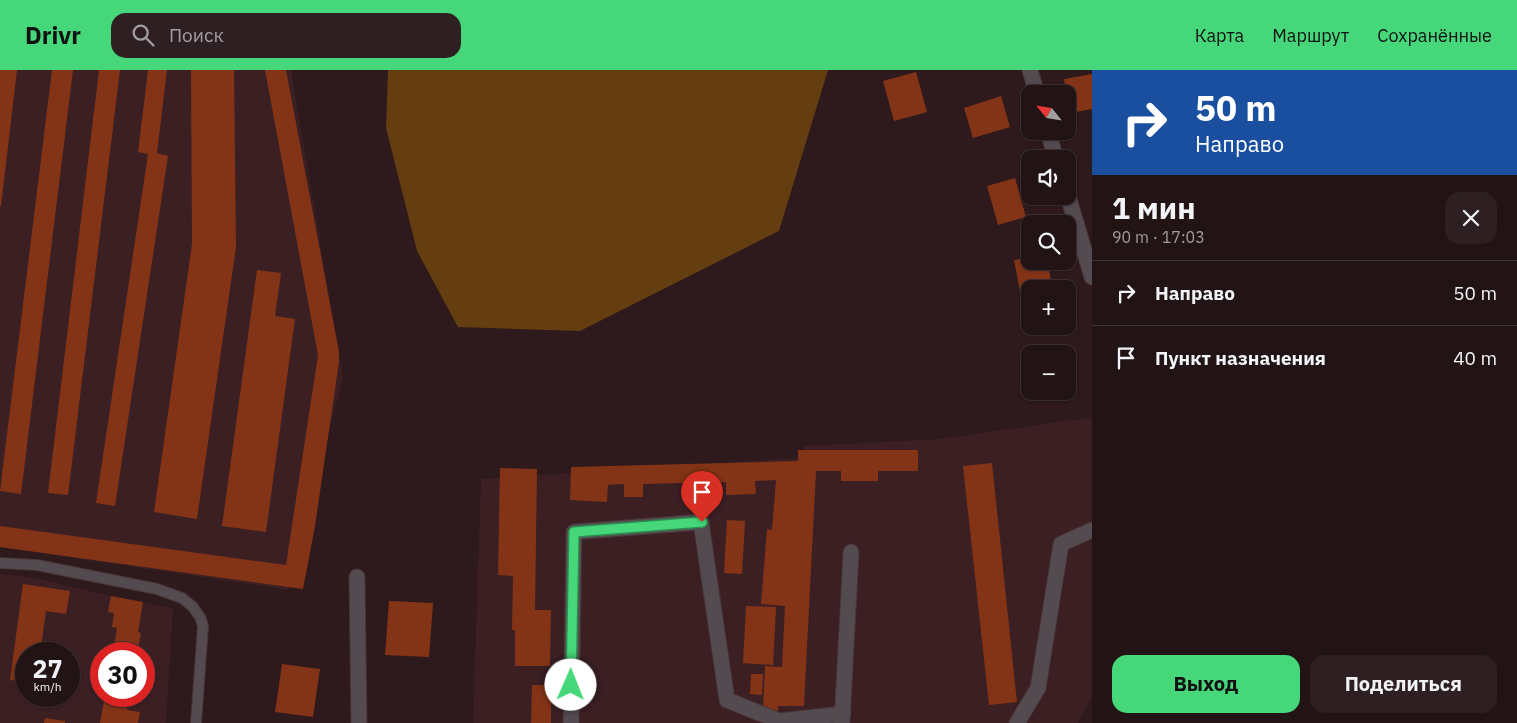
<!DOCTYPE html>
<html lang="ru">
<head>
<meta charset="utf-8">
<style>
	body { margin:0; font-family:"IBM Plex Sans",sans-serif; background:#2e2022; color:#f1f3f6; height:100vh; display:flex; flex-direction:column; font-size:19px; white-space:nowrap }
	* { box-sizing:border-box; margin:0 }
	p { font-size:16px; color:#a29ea0 }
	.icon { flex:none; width:28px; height:28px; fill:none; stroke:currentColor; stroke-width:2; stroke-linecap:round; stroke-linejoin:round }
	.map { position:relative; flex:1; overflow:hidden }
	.drawer { display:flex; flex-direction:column; background:#221315; width:425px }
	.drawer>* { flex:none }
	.guide { background:#1a4fa0; color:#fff; overflow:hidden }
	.needle { width:32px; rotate:300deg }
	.tools { position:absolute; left:1021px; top:15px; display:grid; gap:10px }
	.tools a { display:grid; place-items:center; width:55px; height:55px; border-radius:10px; background:#221315; box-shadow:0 1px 4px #0004,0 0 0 1px #3f3234; font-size:25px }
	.speed { position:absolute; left:15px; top:572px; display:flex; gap:10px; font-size:25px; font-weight:700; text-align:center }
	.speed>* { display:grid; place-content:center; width:65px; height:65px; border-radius:50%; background:#221315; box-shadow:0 1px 4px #0004,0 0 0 1px #3f3234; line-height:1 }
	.speed small { font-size:12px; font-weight:400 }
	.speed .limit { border:8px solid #d22; background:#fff; color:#111 }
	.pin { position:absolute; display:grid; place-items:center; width:42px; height:42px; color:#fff; margin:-51px -21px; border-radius:50% 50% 50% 0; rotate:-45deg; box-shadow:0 0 5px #0007 }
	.pin .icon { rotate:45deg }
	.me { position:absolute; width:55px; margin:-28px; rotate:1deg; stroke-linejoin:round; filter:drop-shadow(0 0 4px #0008) }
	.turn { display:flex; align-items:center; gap:18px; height:105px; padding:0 20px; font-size:22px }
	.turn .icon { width:65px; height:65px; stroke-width:2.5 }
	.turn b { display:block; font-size:35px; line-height:42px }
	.round { display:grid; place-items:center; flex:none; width:52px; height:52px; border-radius:15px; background:#2e2022 }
	.overview { display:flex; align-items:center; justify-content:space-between; height:85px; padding:0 20px }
	h1 { font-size:30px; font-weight:700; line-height:38px }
	.action { display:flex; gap:10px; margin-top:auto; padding:10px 20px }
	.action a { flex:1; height:58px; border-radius:15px; background:#45d77a; color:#111; font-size:20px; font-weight:700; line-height:58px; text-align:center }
	.action a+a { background:#2e2022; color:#f1f3f6 }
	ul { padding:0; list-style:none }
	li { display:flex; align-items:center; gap:15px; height:65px; padding:0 20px; border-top:1px solid #3f3234 }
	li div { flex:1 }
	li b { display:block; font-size:19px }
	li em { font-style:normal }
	header { display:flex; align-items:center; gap:30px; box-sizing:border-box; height:70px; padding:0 25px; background:#45d77a; color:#111 }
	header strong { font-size:24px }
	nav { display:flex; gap:28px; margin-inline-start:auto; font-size:18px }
	.search { width:350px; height:45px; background:#2e2022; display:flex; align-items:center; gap:12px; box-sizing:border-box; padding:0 18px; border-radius:15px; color:#a29ea0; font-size:19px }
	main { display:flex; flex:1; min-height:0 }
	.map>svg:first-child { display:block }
	.built { fill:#3b1f23; fill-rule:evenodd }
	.green { fill:#643e10 }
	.building { fill:#843416 }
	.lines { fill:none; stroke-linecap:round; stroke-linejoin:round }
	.lane-casing { stroke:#473336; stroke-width:12 }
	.street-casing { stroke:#473336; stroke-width:17 }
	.lane { stroke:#544b50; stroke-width:10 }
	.street { stroke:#544b50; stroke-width:15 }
	.route-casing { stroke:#2d8c4f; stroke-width:12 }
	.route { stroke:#45d77a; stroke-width:9 }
</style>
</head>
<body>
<header>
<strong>Drivr</strong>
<div class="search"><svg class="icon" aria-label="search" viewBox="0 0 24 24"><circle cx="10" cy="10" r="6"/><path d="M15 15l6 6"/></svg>Поиск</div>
<nav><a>Карта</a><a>Маршрут</a><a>Сохранённые</a></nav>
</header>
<main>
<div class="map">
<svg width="1092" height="653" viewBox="0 0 1092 653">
	<rect width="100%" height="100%" fill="#2e191c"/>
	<!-- built -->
	<g class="built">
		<path d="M 0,0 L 291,0 L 343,307 L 289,520 L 0,477 Z"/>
		<path d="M 1092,347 L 1092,626 L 1078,653 L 473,653 L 481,409 L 800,388 L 804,376 L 939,369 Z"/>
		<path d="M 0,504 L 35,508 L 111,526 L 173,538 L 166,653 L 0,653 ZM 26,584 L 69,584 L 69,626 L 26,626 ZM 101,584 L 144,584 L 144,626 L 101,626 Z"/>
	</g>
	<!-- green -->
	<path class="green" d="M 388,0 L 828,0 L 779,161 L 580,261 L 458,257 L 417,181 L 386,58 Z"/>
	<!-- building -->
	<g class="building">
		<path d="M 0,0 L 17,0 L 1,136 L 0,136 Z"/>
		<path d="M 52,0 L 73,0 L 21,424 L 0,421 Z"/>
		<path d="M 99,0 L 120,0 L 68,425 L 48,423 Z"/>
		<path d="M 148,0 L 167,0 L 157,83 L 168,86 L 115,436 L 96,433 L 148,84 L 138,82 Z"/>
		<path d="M 191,0 L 234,0 L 236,177 L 197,449 L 154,442 L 192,174 Z"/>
		<path d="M 265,0 L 286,0 L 339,282 L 339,292 L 315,456 L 303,519 L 0,477 L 0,456 L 286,495 L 318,285 Z"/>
		<path d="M 916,2 L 927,42 L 894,51 L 883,11 Z"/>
		<path d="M 1092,4 L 1092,39 L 1070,43 L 1064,9 Z"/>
		<path d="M 1001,26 L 1010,57 L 973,68 L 964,38 Z"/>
		<path d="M 1015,108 L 1026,147 L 998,155 L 987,116 Z"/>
		<path d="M 1030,188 L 1030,191 L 1048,191 L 1052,219 L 1030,219 L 1030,230 L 1022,232 L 1014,190 Z"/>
		<path d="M 257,200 L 281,203 L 275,246 L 295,249 L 266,462 L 222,456 Z"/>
		<path d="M 798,380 L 918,380 L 918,401 L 878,401 L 878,411 L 841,411 L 841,401 L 816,401 L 804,636 L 778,636 L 778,641 L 763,640 L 765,596 L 782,597 L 785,536 L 761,534 L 767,459 L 772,460 L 776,410 L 755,411 L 756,424 L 726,425 L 726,412 L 643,414 L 643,427 L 624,427 L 624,414 L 608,415 L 607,432 L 570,430 L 571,397 L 798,391 Z"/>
		<path d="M 992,393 L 1017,632 L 989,635 L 963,396 Z"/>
		<path d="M 500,398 L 537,399 L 535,540 L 551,540 L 550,596 L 515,596 L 515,560 L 512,560 L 513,506 L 498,505 Z"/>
		<path d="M 727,450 L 745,451 L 742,504 L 724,503 Z"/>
		<path d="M 23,514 L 70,521 L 66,544 L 46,541 L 40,584 L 26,584 L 26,612 L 10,610 Z"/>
		<path d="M 111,526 L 143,532 L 138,562 L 141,563 L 137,584 L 113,584 L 117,558 L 112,557 L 114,543 L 108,542 Z"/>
		<path d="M 389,531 L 433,533 L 429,587 L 385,585 Z"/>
		<path d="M 746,536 L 776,537 L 773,595 L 743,593 Z"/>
		<path d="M 282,594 L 320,599 L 313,647 L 275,642 Z"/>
		<path d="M 751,604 L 763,604 L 762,625 L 750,624 Z"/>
		<path d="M 532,615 L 551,615 L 551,653 L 531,653 Z"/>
		<path d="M 105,626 L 129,626 L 127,640 L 140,642 L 138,653 L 100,653 Z"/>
		<path d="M 45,648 L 65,651 L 65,653 L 44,653 Z"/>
	</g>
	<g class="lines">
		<!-- lane casing -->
		<g class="lane-casing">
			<path id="lane" d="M 0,493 L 37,495 L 157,519 L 182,528 L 193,537 L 200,547 L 203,556 L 196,653"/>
		</g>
		<!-- street casing -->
		<g class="street-casing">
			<g id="street">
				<path d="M 1030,0 L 1037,24"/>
				<path d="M 1048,61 L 1056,89"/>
				<path d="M 1068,126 L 1092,207"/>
				<path d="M 357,507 L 359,653"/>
				<path d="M 571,653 L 574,462 L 701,452 L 727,630 L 779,651 L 843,644"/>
				<path d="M 842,653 L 851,482"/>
				<path d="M 1017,653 L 1038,618 L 1061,474 L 1092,460"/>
			</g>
		</g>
		<!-- lane -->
		<use href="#lane" class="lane"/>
		<!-- street -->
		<use href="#street" class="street"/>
	</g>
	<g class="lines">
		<!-- route casing -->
		<g class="route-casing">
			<path id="route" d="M 571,615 L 574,462 L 702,452"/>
		</g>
		<!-- route -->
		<use href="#route" class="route"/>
	</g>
</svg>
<div class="tools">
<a><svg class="needle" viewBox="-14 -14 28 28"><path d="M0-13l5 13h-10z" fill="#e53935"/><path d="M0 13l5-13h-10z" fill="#a29ea0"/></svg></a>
<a><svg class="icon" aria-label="sound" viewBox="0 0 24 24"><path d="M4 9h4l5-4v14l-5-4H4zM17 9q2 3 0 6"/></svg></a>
<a><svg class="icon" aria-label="search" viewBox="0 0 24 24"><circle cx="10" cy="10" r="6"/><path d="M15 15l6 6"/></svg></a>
<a>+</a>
<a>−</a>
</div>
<div class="speed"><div>27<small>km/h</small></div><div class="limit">30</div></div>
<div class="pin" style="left:702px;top:452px;background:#d93025"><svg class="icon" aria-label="arrive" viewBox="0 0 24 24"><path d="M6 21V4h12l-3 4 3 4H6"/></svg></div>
<svg class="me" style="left:571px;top:615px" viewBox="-20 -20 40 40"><circle r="19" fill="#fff"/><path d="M0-13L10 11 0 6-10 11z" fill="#45d77a"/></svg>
</div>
<section class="drawer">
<div class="guide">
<div class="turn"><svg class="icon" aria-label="right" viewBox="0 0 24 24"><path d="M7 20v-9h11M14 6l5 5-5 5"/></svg><div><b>50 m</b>Направо</div></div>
</div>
<div class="overview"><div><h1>1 мин</h1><p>90 m · 17:03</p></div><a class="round"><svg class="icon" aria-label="close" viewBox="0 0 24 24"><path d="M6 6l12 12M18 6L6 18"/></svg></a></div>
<ul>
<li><svg class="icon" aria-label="right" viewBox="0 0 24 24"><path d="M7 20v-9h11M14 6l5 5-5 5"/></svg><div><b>Направо</b></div><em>50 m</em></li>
<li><svg class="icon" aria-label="arrive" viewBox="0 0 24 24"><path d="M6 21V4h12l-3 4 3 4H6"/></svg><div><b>Пункт назначения</b></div><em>40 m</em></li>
</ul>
<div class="action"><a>Выход</a><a>Поделиться</a></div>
</section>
</main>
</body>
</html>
